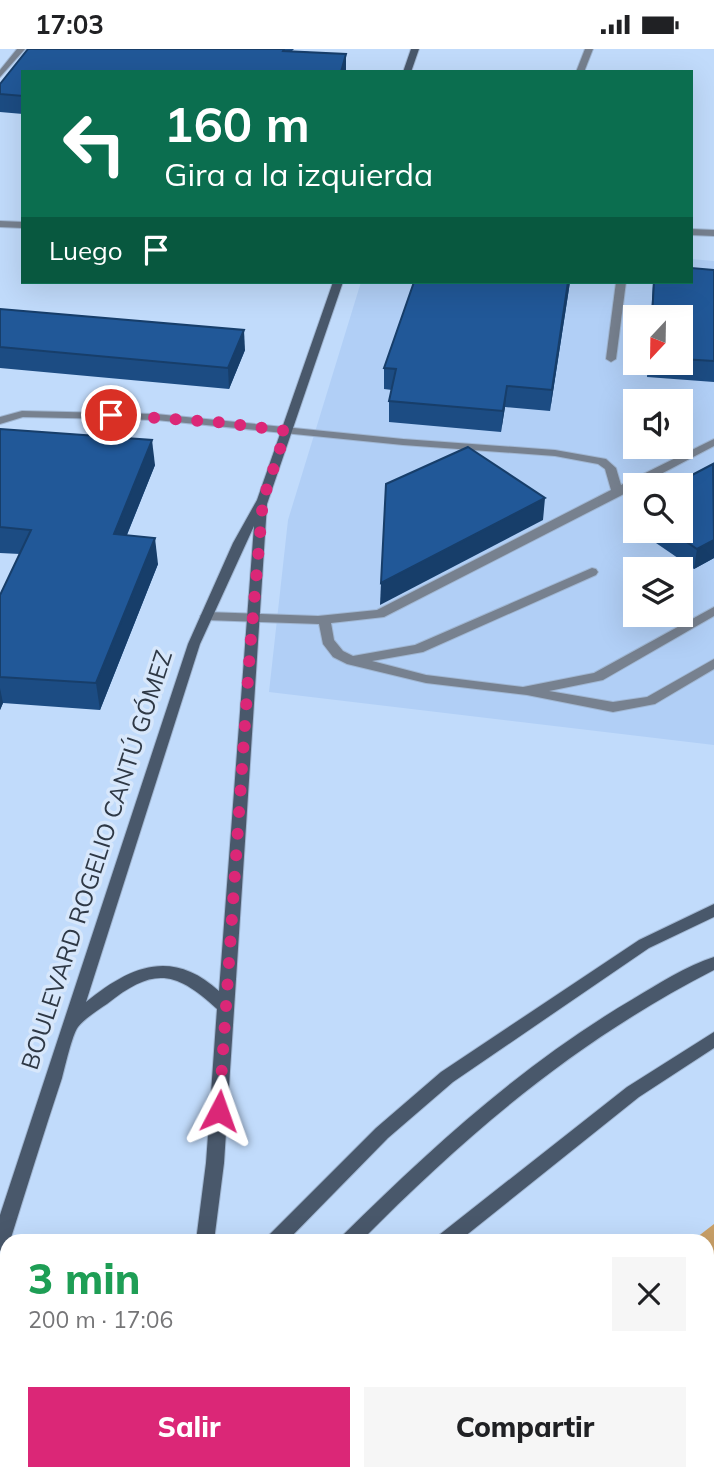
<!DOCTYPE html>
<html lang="es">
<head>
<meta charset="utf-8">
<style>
	body { margin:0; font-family:Mulish,sans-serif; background:#f6f6f6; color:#202124; height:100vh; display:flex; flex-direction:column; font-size:26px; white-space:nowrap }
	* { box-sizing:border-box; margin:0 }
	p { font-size:23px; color:#757577 }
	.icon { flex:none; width:38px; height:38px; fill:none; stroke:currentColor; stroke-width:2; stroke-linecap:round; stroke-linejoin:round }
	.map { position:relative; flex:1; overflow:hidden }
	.sheet { position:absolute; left:0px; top:1185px; width:714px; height:247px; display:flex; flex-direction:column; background:#fff; border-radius:21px 21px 0 0; box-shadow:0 7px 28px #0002 }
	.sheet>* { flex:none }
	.top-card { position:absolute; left:21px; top:21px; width:672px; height:214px; border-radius:0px; box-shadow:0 7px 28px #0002; background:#0b6e4f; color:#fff; overflow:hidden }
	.needle { width:46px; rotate:202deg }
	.tools { position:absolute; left:623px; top:256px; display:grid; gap:14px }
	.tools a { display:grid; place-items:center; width:70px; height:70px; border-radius:0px; background:#fff; box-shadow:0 7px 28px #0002; font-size:35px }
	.pin { position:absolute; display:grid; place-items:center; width:60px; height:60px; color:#fff; margin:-30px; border:4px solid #fff; border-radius:50%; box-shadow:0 2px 7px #0007 }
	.me { position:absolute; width:77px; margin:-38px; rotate:4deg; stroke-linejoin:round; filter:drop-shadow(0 0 5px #0008) }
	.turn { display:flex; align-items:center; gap:24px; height:147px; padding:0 28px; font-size:32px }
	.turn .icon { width:91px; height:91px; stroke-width:2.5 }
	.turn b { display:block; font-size:49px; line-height:60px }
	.then { display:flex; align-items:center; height:66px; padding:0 28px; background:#0003; gap:14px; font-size:26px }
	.round { display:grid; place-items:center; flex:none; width:74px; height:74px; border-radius:0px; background:#f6f6f6 }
	.overview { display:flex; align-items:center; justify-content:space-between; height:119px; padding:0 28px }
	h1 { font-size:42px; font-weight:800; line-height:52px; color:#1e9e55 }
	.button { display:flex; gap:14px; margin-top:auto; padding:14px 28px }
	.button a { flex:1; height:80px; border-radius:0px; background:#db2777; color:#fff; font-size:28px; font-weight:800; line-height:80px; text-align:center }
	.button a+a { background:#f6f6f6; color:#202124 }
	.status { display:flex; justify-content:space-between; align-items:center; height:49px; padding:0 35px; background:#fff; direction:ltr }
	.status svg { height:19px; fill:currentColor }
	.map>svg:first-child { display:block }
	.built { fill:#b1cff6; fill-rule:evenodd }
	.green { fill:#c89f67 }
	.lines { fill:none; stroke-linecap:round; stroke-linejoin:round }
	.lane-casing { stroke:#a1b7d3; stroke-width:2 }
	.secondary-casing { stroke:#a1b7d3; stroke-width:2 }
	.lane { fill:#77818f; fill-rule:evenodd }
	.secondary { fill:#49586b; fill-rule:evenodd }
	.wall { fill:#1c4c83 }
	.shaded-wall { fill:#173e6a }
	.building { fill:#215898; stroke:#173e6a; stroke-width:2 }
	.route { stroke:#db2777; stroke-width:12; stroke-dasharray:0 21.6 }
	.labels { text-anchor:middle; stroke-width:7; stroke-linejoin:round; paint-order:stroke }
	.street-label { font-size:24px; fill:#2e3845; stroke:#d7e7fb }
</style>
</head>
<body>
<div class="status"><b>17:03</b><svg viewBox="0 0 49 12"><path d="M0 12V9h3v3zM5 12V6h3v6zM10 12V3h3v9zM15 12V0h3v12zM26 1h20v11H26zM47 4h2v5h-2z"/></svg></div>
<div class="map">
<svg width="714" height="1430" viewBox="0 0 714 1430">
	<rect width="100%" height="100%" fill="#c1dbfb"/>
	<!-- built -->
	<path class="built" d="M 691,210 L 714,212 L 714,696 L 269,643 L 288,471 L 361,233 L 691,233 ZM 635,268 L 681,268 L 681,313 L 635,313 ZM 635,352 L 681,352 L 681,397 L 635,397 ZM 635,436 L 681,436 L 681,481 L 635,481 ZM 635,520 L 681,520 L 681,565 L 635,565 Z"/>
	<!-- green -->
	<path class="green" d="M 714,1175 L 714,1430 L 414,1430 L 419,1424 L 707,1424 L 707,1192 L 692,1192 Z"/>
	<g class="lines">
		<!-- lane casing -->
		<g class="lane-casing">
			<g id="lane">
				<path d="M 17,0 L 25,0 L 0,28 L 0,21 Z"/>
				<path d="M 585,0 L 593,0 L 584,23 L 576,23 Z"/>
				<path d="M 0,172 L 23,173 L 23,179 L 0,178 Z"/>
				<path d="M 691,180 L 714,181 L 714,187 L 691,186 Z"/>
				<path d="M 616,233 L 626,233 L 616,310 L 611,313 L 606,310 Z"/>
				<path d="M 22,362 L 156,365 L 403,390 L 555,401 L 606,410 L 616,419 L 621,436 L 714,390 L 714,397 L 640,436 L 635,436 L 635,438 L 622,446 L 384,568 L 331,574 L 334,591 L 343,602 L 353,607 L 415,596 L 592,519 L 596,520 L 598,523 L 596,526 L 423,603 L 372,612 L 426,626 L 523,638 L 594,624 L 714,558 L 714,567 L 603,631 L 549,642 L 613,653 L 647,648 L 714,610 L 714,620 L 655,655 L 613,663 L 527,646 L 426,634 L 347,615 L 333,608 L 323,595 L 319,575 L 206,571 L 200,567 L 206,563 L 318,567 L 377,561 L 611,441 L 605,420 L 598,415 L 555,407 L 403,396 L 156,371 L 23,368 L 0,375 L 0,368 Z"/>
			</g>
		</g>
		<!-- secondary casing -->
		<g class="secondary-casing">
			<g id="secondary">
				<path d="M 411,0 L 419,0 L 411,23 L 403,23 Z"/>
				<path d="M 333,233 L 343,233 L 267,455 L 224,1114 L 214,1192 L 196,1192 L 206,1114 L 217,960 C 175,921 153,918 107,955 C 98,961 84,970 78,978 C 72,986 65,1018 62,1029 C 44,1083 27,1138 10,1192 L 7,1192 L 6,1200 L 0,1202 L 0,1166 L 188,595 L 233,494 L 257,451 ZM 254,477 L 219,942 C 172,899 130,917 86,953 L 200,595 Z"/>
				<path d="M 714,855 L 714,868 L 649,899 L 453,1033 L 388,1089 L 287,1192 L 266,1192 L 269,1186 L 376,1079 L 441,1023 L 639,891 Z"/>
				<path d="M 714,908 L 714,921 C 576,992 470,1082 361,1192 L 340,1192 L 343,1186 C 432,1098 524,1014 633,950 C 658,935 686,917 714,908 Z"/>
				<path d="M 714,983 L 714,999 L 639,1048 L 459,1192 L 436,1192 L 439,1186 L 627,1038 Z"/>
				<path d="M 0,1355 L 7,1358 L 7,1386 L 0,1383 Z"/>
				<path d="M 90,1424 L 112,1424 L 110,1430 L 88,1430 Z"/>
				<path d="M 160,1424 L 192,1424 L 192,1430 L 158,1430 Z"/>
			</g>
		</g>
		<!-- lane -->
		<use href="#lane" class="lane"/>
		<!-- secondary -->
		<use href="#secondary" class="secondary"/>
	</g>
	<!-- wall -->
	<g class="wall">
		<path d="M 28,0 L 294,0 L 292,2 L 346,5 L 346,23 L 23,23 L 23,65 L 0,63 L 0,35 Z"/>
		<path d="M 714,221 L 714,333 L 647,328 L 648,313 L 681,313 L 681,268 L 651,268 L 653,233 L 691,233 Z"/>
		<path d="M 414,233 L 570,233 L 550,362 L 505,358 L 501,383 L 389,373 L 389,352 L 392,341 L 384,340 L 384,319 Z"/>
		<path d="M 0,260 L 245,301 L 229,340 L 0,319 Z"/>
		<path d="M 0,380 L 155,416 L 127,486 L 158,515 L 100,661 L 3,654 L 0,661 L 0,546 L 20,505 L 0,504 Z"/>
		<path d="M 714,415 L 714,509 L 694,520 L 637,481 L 681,481 Z"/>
		<path d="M 635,455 L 635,480 L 629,476 L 632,457 Z"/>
	</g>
	<!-- shaded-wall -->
	<g class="shaded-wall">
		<path d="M 346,5 L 346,23 L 341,23 Z"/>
		<path d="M 568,233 L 570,233 L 550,362 L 552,341 Z"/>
		<path d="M 244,281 L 245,301 L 229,340 L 228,319 Z"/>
		<path d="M 507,337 L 505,358 L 501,383 L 503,362 Z"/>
		<path d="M 152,391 L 155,416 L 117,510 L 114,485 Z"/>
		<path d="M 545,449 L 543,471 L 380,556 L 381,534 Z"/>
		<path d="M 155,489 L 158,515 L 100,661 L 96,634 Z"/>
		<path d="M 714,491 L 714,509 L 694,520 L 697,500 Z"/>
		<path d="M 0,639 L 3,654 L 0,661 Z"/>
	</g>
	<!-- building -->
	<g class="building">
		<path d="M 28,0 L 284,0 L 283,2 L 346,5 L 341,23 L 23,23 L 23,47 L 0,45 L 0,35 Z"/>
		<path d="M 691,219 L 714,221 L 714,312 L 681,310 L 681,268 L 652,268 L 654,233 L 691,233 Z"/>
		<path d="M 414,233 L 568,233 L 552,341 L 507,337 L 503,362 L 389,352 L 396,320 L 384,319 Z"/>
		<path d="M 0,260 L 244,281 L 228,319 L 0,298 Z"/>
		<path d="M 0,380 L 152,391 L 114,485 L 155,489 L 96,634 L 0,628 L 0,546 L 31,481 L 0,478 Z"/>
		<path d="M 468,398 L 545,449 L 381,534 L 386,435 Z"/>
		<path d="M 713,415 L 714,491 L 697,500 L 669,481 L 681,481 L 681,436 L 673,436 Z"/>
	</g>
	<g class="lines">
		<!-- route -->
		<path class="route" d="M 111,366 L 217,373 L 286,382 L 263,451 L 250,600 L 219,1062"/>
	</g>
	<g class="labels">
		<!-- street labels -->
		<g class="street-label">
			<text transform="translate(97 811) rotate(-72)" y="8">BOULEVARD ROGELIO CANTÚ GÓMEZ</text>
		</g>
	</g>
</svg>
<div class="tools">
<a><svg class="needle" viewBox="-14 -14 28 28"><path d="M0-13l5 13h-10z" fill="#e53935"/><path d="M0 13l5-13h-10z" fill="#757577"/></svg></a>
<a><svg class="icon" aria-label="sound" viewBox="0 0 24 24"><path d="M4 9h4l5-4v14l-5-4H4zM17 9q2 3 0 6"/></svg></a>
<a><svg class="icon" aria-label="search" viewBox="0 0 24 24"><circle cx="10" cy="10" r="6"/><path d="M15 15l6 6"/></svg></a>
<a><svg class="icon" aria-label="layers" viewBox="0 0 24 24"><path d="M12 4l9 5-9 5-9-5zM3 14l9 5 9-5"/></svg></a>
</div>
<div class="pin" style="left:111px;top:366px;background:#d93025"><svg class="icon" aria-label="arrive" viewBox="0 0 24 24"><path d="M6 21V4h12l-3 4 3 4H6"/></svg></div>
<svg class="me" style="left:219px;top:1062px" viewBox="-20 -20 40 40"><path d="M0-17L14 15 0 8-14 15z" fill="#db2777" stroke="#fff" stroke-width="4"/></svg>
<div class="top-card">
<div class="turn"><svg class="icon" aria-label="left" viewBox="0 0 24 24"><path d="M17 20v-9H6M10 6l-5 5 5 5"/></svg><div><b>160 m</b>Gira a la izquierda</div></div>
<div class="then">Luego<svg class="icon" aria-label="arrive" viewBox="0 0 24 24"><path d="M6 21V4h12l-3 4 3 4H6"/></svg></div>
</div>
<section class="sheet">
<div class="overview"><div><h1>3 min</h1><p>200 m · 17:06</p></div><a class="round"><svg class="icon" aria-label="close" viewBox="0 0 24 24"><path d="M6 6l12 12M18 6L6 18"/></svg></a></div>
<div class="button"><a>Salir</a><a>Compartir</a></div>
</section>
</div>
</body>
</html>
